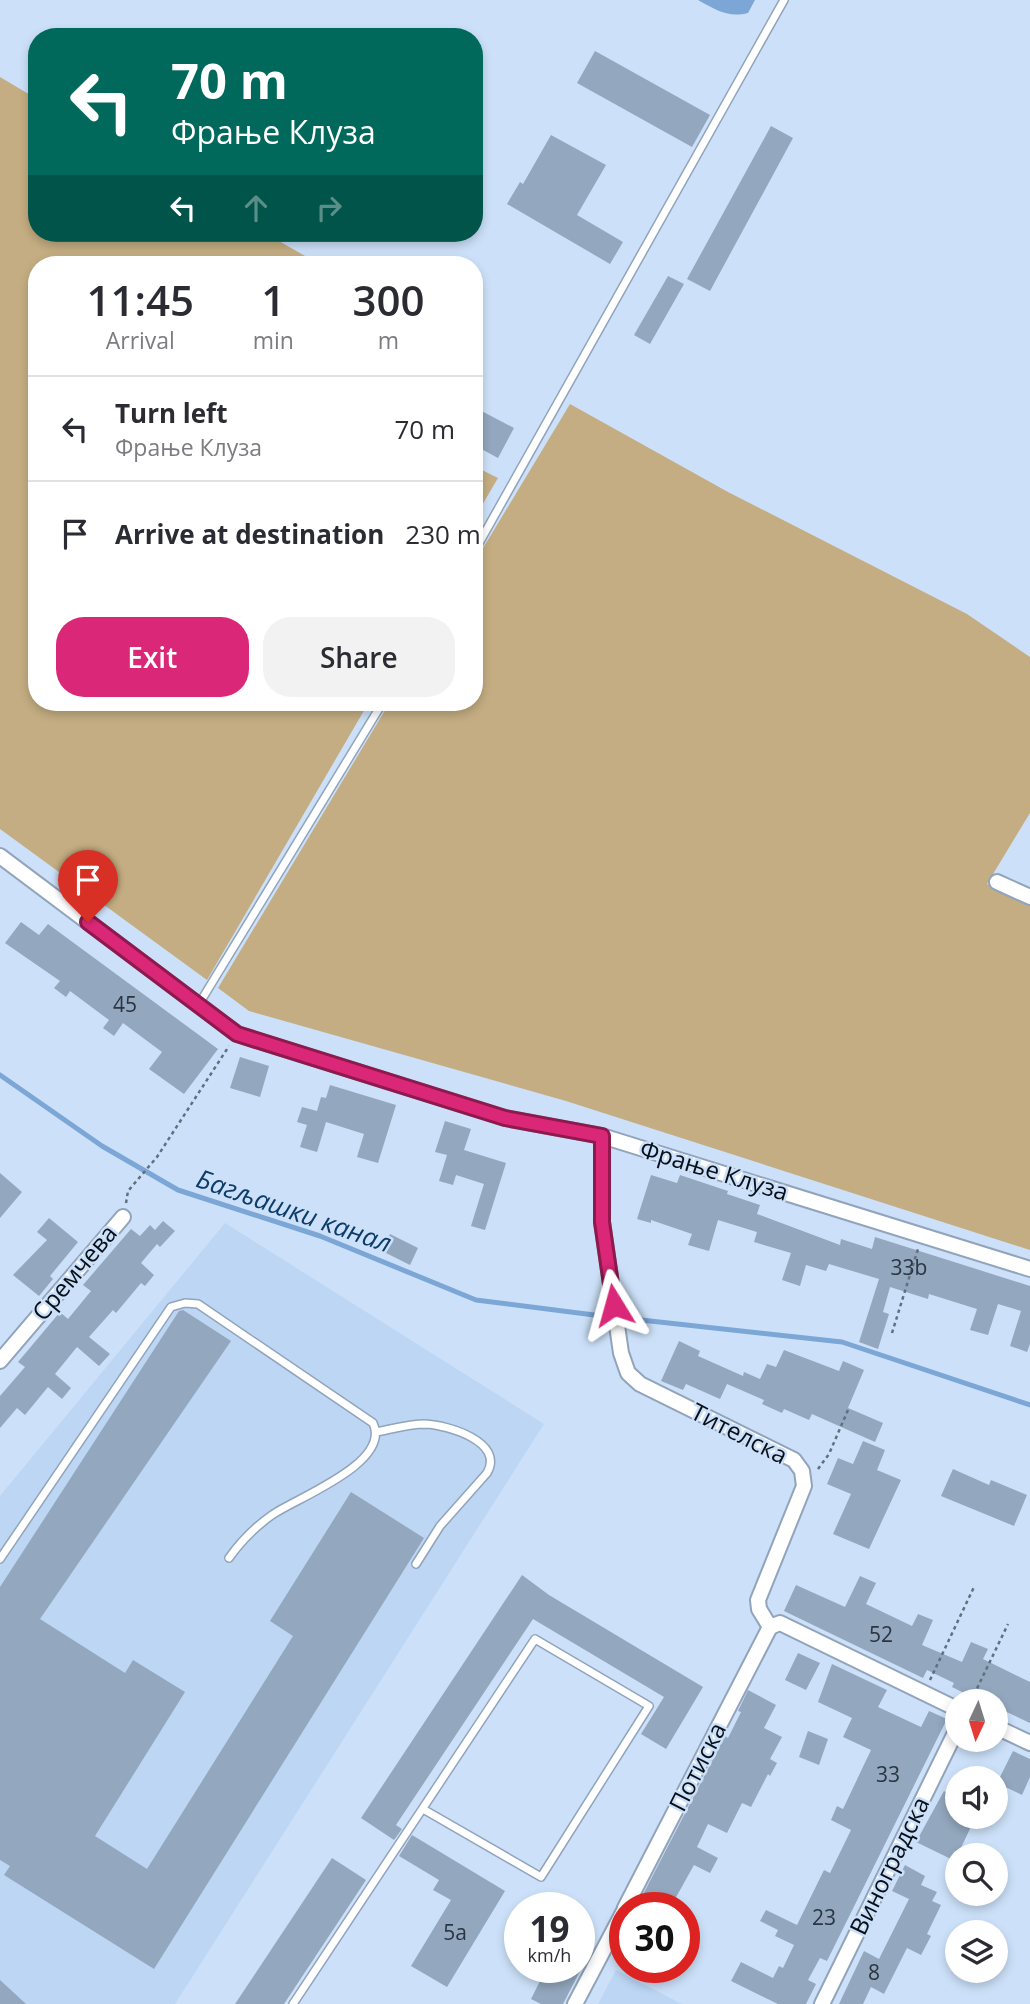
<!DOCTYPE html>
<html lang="en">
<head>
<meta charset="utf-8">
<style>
	body { margin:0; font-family:"Open Sans",sans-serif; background:#f2f2f3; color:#2b2b33; height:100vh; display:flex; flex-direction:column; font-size:26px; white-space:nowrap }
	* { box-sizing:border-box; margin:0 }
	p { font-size:23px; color:#7c7c81 }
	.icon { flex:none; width:38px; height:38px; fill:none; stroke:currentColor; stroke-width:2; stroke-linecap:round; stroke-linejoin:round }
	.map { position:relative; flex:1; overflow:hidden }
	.details { position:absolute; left:28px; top:256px; width:455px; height:455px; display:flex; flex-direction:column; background:#fff; border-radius:28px; box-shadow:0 4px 10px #0003 }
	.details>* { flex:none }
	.banner { position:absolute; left:28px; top:28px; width:455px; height:214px; border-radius:28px; box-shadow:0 4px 10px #0003; background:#00695c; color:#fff; overflow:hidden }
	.needle { width:46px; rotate:184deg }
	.buttons { position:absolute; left:945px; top:1689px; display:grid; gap:14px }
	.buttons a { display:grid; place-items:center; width:63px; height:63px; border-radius:50%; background:#fff; box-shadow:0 4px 10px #0003; font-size:35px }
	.speed { position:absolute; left:504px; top:1892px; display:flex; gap:14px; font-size:35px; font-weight:700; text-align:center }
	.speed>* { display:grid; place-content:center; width:91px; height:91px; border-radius:50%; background:#fff; box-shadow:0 4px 10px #0003; line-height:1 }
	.speed small { font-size:18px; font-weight:400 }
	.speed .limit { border:10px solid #d22; background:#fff; color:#111 }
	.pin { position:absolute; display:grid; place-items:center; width:60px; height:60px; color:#fff; margin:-72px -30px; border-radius:50% 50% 50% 0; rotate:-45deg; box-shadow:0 0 7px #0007 }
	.pin .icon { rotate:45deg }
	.me { position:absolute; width:77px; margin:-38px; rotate:352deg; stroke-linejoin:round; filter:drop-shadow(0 0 5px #0008) }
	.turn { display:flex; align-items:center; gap:24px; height:147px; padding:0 28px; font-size:32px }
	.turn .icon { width:91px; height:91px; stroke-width:2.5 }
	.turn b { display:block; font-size:49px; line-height:60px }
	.lanes { display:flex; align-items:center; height:66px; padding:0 28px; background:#0003; justify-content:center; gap:35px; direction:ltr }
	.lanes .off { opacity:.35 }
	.eta { display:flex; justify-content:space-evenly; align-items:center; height:119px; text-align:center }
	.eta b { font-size:42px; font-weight:600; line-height:49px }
	.button { display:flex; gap:14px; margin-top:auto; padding:14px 28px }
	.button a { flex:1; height:80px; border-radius:28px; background:#db2777; color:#fff; font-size:28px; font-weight:600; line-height:80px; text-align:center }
	.button a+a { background:#f2f2f3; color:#2b2b33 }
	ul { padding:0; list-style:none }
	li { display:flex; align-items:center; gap:21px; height:105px; padding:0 28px; border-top:2px solid #e1e1e2 }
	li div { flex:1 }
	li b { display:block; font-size:26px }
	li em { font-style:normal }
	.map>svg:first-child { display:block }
	.built { fill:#bcd6f4 }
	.green { fill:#c4ad82 }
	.water { fill:#7ba6d6 }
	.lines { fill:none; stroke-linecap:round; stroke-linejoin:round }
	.stream { stroke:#7ba6d6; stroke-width:5 }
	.building { fill:#93a7be }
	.lane-casing { stroke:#91a4bb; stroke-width:10 }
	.street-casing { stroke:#91a4bb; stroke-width:18 }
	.path { stroke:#626f7f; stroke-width:2.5; stroke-dasharray:3.5 3.5; stroke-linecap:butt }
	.lane { stroke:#fff; stroke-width:7 }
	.street { stroke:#fff; stroke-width:14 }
	.route-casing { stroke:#8e194d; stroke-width:18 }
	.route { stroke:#db2777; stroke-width:12 }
	.labels { text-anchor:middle; stroke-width:5; stroke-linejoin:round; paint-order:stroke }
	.number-label { font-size:21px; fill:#2b3541 }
	.street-label { font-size:24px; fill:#080f17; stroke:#cce1f9 }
	.water-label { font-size:26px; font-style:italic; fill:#0d3c69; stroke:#cce1f9 }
</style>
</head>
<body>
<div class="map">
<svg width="1030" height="2004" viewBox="0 0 1030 2004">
	<rect width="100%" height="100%" fill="#cce1f9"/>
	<!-- built -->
	<g class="built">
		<path d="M 225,1223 L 544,1424 L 175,2004 L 0,2004 L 0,1496 Z"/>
		<path d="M 616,1970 L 682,2004 L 598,2004 Z"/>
	</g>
	<!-- green -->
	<g class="green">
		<path d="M 0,77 L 37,99 L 37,233 L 265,233 L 319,264 L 37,264 L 37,702 L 369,702 L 207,980 L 0,829 Z"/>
		<path d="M 570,404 L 728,492 L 967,614 L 1030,657 L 1030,813 L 987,884 L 1030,905 L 1030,1250 L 566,1101 L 249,1011 L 218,988 L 390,702 L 474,702 L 474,563 Z"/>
		<path d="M 474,466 L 498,478 L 474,519 Z"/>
	</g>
	<!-- water -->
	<path class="water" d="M 698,0 L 755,0 L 748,13 C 728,18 716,10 698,0 Z"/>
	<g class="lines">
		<!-- stream -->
		<g class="stream">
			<path d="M 0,1075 L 102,1146 L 178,1190 L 320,1236 L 476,1300 L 602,1316"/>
			<path d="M 632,1319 L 842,1342 L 1030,1405"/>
		</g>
	</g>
	<!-- building -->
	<g class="building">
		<path d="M 595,51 L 710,115 L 692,147 L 577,83 Z"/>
		<path d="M 771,126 L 793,138 L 710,291 L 687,279 Z"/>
		<path d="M 551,135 L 606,165 L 577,215 L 623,242 L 610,264 L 507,204 L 520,182 L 523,184 Z"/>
		<path d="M 668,276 L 684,284 L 650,344 L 634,335 Z"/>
		<path d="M 474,407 L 514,428 L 498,458 L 474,445 Z"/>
		<path d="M 21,922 L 39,935 L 48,924 L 218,1049 L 184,1094 L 149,1069 L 162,1052 L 123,1023 L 114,1036 L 103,1028 L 109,1020 L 70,991 L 66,997 L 54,988 L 60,981 L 5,943 Z"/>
		<path d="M 240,1057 L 269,1066 L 260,1097 L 230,1088 Z"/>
		<path d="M 330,1085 L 396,1105 L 378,1163 L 357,1157 L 364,1134 L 326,1122 L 317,1152 L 300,1147 L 307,1125 L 297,1122 L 302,1107 L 317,1111 L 321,1097 L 326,1098 Z"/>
		<path d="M 445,1121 L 471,1129 L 464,1150 L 506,1163 L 485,1230 L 471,1226 L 484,1184 L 456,1175 L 453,1185 L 439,1181 L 447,1155 L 435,1152 Z"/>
		<path d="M 0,1173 L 22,1192 L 0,1218 Z"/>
		<path d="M 651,1175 L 677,1183 L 680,1175 L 728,1191 L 727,1194 L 760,1205 L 757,1214 L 840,1245 L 841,1239 L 872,1249 L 875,1237 L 1030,1286 L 1030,1344 L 1027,1352 L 1010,1346 L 1021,1311 L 998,1304 L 988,1335 L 970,1330 L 977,1309 L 929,1294 L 928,1299 L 890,1287 L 883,1312 L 889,1314 L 878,1349 L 859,1342 L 879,1279 L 829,1264 L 826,1271 L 806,1265 L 800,1286 L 782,1280 L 791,1253 L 754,1242 L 757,1232 L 718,1220 L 709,1251 L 688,1245 L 692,1234 L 651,1220 L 651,1223 L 637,1219 Z"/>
		<path d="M 49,1218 L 78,1242 L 50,1276 L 53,1279 L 39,1296 L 13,1275 L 47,1240 L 37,1232 Z"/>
		<path d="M 163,1221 L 175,1231 L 160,1247 L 157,1244 L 141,1263 L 154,1275 L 145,1286 L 141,1283 L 116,1313 L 113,1310 L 89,1337 L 110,1354 L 99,1366 L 77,1347 L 55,1374 L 71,1388 L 62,1399 L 48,1387 L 25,1415 L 17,1408 L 0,1428 L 0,1396 L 25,1367 L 18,1362 L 60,1312 L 68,1319 L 91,1291 L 83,1285 L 131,1229 L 140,1236 L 150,1225 L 155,1230 Z"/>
		<path d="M 390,1234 L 418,1248 L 410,1265 L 382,1251 Z"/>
		<path d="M 183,1310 L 231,1341 L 40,1619 L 125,1673 L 133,1660 L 185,1692 L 95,1836 L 147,1869 L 293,1636 L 270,1621 L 351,1492 L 424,1538 L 154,1969 L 4,1875 L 10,1866 L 0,1860 L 0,1587 L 179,1311 Z"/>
		<path d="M 679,1341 L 700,1351 L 698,1356 L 743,1376 L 744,1372 L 760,1379 L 767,1364 L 776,1367 L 784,1350 L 839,1371 L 843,1361 L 864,1370 L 848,1408 L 883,1423 L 875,1442 L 812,1414 L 809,1420 L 784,1409 L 782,1413 L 762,1404 L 764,1400 L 727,1384 L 720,1399 L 686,1384 L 683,1390 L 661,1381 Z"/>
		<path d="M 863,1441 L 885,1450 L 877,1470 L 901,1480 L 869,1549 L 833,1534 L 851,1494 L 827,1484 L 838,1458 L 853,1464 Z"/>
		<path d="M 953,1469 L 989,1485 L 991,1480 L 1027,1495 L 1014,1526 L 941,1496 Z"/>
		<path d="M 522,1575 L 549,1595 L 703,1687 L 666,1749 L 641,1734 L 664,1697 L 533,1619 L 396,1825 L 402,1829 L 394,1840 L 361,1818 Z"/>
		<path d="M 860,1576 L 876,1583 L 866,1604 L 912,1626 L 918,1614 L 933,1620 L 922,1645 L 962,1662 L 971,1642 L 988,1649 L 983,1659 L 1030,1682 L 1030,1723 L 996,1707 L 996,1701 L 980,1701 L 952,1687 L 954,1683 L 927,1670 L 923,1678 L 784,1611 L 796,1585 L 845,1607 Z"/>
		<path d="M 798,1653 L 820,1663 L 806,1690 L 785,1680 Z"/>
		<path d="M 832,1664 L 887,1690 L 878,1707 L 921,1727 L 929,1711 L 947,1719 L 827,1961 L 820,1958 L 808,1980 L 816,1984 L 806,2004 L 778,2004 L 731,1981 L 741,1962 L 773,1978 L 779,1966 L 783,1968 L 794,1945 L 775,1936 L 778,1930 L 760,1921 L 766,1910 L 797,1925 L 824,1870 L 830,1873 L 851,1830 L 831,1820 L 837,1806 L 843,1809 L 871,1750 L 843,1737 L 852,1718 L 818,1702 Z"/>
		<path d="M 748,1690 L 776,1705 L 764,1728 L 782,1737 L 770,1759 L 777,1763 L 770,1776 L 768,1774 L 751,1807 L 742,1803 L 727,1833 L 708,1824 L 697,1847 L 718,1858 L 710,1873 L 694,1865 L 670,1908 L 636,1908 L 725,1736 L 728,1738 L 741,1712 L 738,1711 Z"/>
		<path d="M 808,1731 L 828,1739 L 819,1765 L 799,1757 Z"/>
		<path d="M 1013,1751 L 1030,1759 L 1030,1777 L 1022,1795 L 997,1783 Z"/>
		<path d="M 957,1773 L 957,1816 L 976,1816 L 959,1852 L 955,1851 L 951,1859 L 916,1842 L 944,1791 L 948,1793 Z"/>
		<path d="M 412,1835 L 505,1891 L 447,1987 L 411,1966 L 451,1900 L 433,1890 L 439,1880 L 399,1856 Z"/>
		<path d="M 332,1858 L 366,1880 L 284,2004 L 235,2004 Z"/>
		<path d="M 905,1865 L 925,1876 L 921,1885 L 937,1892 L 932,1901 L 941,1905 L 927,1934 L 931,1936 L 921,1955 L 907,1948 L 884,1994 L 871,1987 L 863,2004 L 839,2004 L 864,1951 L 879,1959 L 909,1899 L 892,1891 Z"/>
		<path d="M 579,1937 L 594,1944 L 563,2004 L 541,2004 L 531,1999 L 547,1967 L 579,1967 Z"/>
		<path d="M 0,1980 L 26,2004 L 0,2004 Z"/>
	</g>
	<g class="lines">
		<!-- lane casing -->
		<g class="lane-casing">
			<g id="lane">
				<path d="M 474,552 L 784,0"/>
				<path d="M 199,1004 L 383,702"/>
				<path d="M 376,1432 C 392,1429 409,1424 425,1424 C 448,1425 505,1442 487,1473 L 440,1526 L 416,1564"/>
				<path d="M 0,1559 L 171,1307 L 185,1303 L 198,1304 L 373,1423 C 392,1463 296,1498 272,1515 C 255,1527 241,1541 229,1558"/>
				<path d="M 293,2004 L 535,1639 L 649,1706 L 541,1877 L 423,1809"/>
			</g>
		</g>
		<!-- street casing -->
		<g class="street-casing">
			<g id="street">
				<path d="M 0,856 L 237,1034 L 505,1118 L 602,1136 L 1030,1269"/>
				<path d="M 997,882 L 1030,897"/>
				<path d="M 602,1136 L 602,1222 L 621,1353 L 628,1373 L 640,1384 L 794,1460 L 802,1471 L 804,1486 L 758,1600 L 759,1609 L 770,1627 L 780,1623 L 957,1709"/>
				<path d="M 0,1361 L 123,1217"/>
				<path d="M 996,1727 L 1030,1743"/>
				<path d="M 625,1908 L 770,1627"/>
				<path d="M 575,2004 L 625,1909"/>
				<path d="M 822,2004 L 957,1729"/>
			</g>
		</g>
		<!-- path -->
		<g class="path">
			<path d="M 126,1203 L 128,1191 L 157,1157 L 229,1046"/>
			<path d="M 892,1333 L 918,1249"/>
			<path d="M 818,1469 L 829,1454 L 848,1410"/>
			<path d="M 930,1680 L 974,1587"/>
			<path d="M 971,1701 L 1008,1624"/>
		</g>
		<!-- lane -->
		<use href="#lane" class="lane"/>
		<!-- street -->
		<use href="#street" class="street"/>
	</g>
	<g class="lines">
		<!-- route casing -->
		<g class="route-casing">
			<path id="route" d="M 88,922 L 237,1034 L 505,1118 L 602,1136 L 602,1222 L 614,1305"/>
		</g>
		<!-- route -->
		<use href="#route" class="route"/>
	</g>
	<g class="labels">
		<!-- number labels -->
		<g class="number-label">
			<text x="125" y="1012">45</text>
			<text x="909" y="1275">33b</text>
			<text x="881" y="1642">52</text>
			<text x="888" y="1782">33</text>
			<text x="824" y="1925">23</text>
			<text x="455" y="1940">5a</text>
			<text x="874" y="1980">8</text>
		</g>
		<!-- street labels -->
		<g class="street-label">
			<text transform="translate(714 1171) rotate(17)" y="8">Фрање Клуза</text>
			<text transform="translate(75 1273) rotate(-50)" y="8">Сремчева</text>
			<text transform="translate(739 1434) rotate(27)" y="8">Тителска</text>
			<text transform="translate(698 1767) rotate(-63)" y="8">Потиска</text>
			<text transform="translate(890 1866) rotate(-64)" y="8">Виноградска</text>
		</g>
		<!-- water labels -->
		<g class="water-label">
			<text transform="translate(294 1211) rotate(19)" y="9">Багљашки канал</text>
		</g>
	</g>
</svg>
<div class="buttons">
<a><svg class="needle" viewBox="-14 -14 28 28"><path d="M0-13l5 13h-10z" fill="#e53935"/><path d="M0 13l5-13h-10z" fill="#7c7c81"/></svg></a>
<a><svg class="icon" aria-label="sound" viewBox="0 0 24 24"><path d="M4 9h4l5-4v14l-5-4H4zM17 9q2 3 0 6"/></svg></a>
<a><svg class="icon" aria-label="search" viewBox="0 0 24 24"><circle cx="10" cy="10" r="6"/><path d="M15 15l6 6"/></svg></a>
<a><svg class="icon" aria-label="layers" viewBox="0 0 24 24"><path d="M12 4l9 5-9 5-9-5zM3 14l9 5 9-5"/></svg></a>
</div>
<div class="speed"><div>19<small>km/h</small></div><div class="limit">30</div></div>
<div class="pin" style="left:88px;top:922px;background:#d93025"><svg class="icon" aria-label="arrive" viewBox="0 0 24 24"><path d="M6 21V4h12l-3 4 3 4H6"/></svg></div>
<svg class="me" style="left:614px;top:1305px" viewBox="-20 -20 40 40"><path d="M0-17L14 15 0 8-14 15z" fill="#db2777" stroke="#fff" stroke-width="4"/></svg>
<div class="banner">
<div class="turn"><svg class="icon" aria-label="left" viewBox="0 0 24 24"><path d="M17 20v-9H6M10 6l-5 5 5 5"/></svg><div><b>70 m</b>Фрање Клуза</div></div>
<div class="lanes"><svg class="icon" aria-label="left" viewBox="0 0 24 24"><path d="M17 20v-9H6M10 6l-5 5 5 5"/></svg><svg class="icon off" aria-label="ahead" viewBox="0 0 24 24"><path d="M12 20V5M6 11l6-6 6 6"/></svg><svg class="icon off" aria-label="right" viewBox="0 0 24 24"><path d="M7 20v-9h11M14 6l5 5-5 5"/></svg></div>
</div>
<section class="details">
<div class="eta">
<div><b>11:45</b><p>Arrival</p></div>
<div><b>1</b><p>min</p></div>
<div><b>300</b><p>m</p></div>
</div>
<ul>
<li><svg class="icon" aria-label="left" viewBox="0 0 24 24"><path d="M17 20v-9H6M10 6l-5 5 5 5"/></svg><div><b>Turn left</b><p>Фрање Клуза</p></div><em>70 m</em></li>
<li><svg class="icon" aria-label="arrive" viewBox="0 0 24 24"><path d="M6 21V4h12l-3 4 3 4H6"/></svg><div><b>Arrive at destination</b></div><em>230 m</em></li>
</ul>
<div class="button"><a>Exit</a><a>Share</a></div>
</section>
</div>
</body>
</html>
